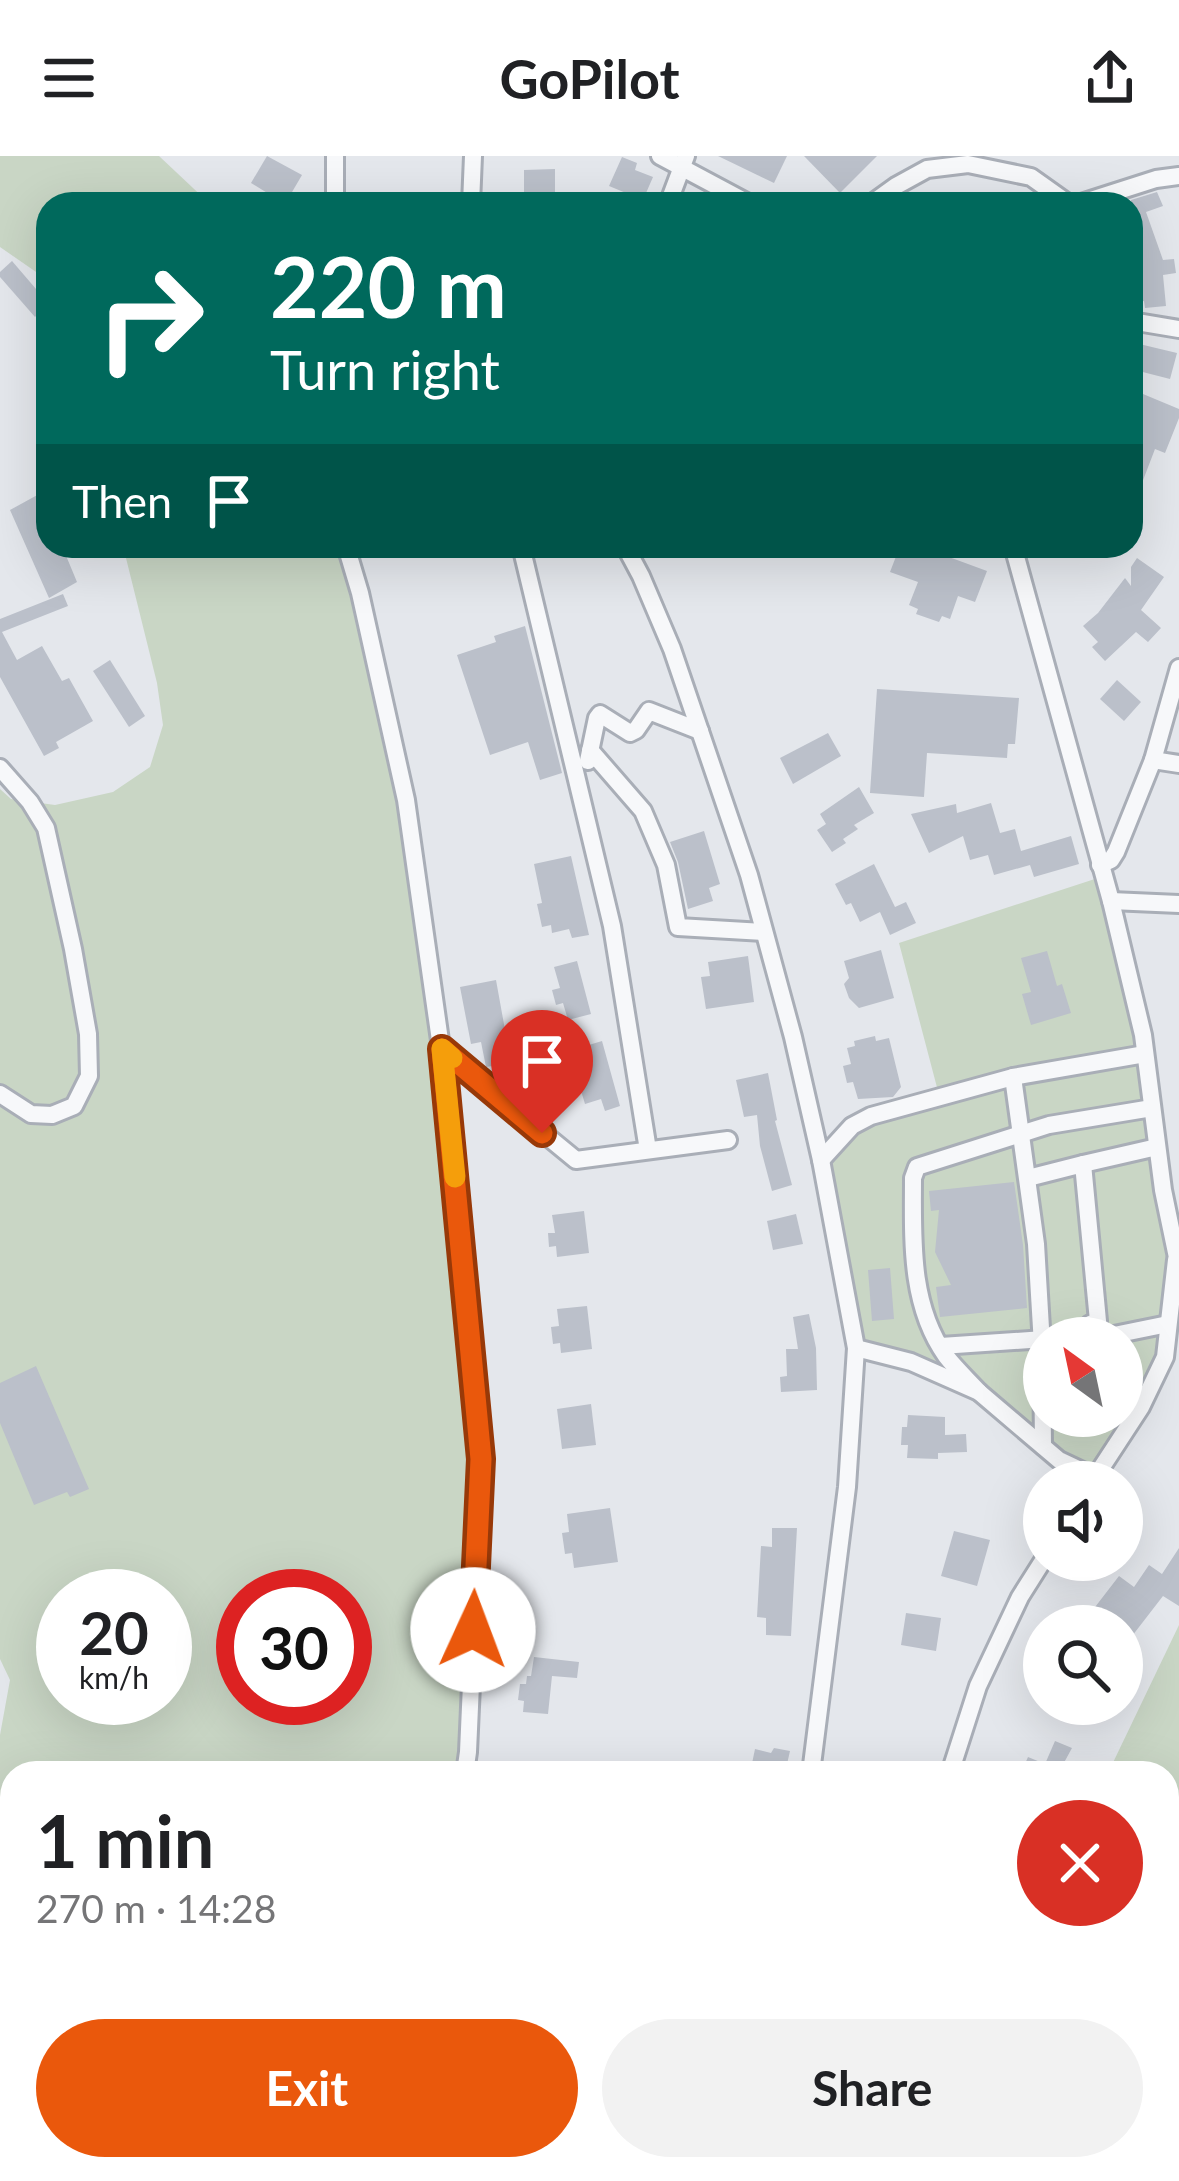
<!DOCTYPE html>
<html lang="en">
<head>
<meta charset="utf-8">
<style>
	body { margin:0; font-family:Lato,sans-serif; background:#f2f2f2; color:#202124; height:100vh; display:flex; flex-direction:column; font-size:45px; white-space:nowrap }
	* { box-sizing:border-box; margin:0 }
	p { font-size:39px; color:#757577 }
	.icon { flex:none; width:66px; height:66px; fill:none; stroke:currentColor; stroke-width:2; stroke-linecap:round; stroke-linejoin:round }
	.map { position:relative; flex:1; overflow:hidden }
	.side { position:absolute; left:0px; top:1605px; width:1179px; height:420px; display:flex; flex-direction:column; background:#fff; border-radius:36px 36px 0 0; box-shadow:0 12px 48px #0002 }
	.side>* { flex:none }
	.hud { position:absolute; left:36px; top:36px; width:1107px; height:366px; border-radius:36px; box-shadow:0 12px 48px #0002; background:#00695c; color:#fff; overflow:hidden }
	.needle { width:78px; rotate:327deg }
	.controls { position:absolute; left:1023px; top:1161px; display:grid; gap:24px }
	.controls a { display:grid; place-items:center; width:120px; height:120px; border-radius:50%; background:#fff; box-shadow:0 12px 48px #0002; font-size:60px }
	.speed { position:absolute; left:36px; top:1413px; display:flex; gap:24px; font-size:60px; font-weight:700; text-align:center }
	.speed>* { display:grid; place-content:center; width:156px; height:156px; border-radius:50%; background:#fff; box-shadow:0 12px 48px #0002; line-height:1 }
	.speed small { font-size:30px; font-weight:400 }
	.speed .limit { border:18px solid #d22; background:#fff; color:#111 }
	.pin { position:absolute; display:grid; place-items:center; width:102px; height:102px; color:#fff; margin:-123px -51px; border-radius:50% 50% 50% 0; rotate:-45deg; box-shadow:0 0 12px #0007 }
	.pin .icon { rotate:45deg }
	.me { position:absolute; width:132px; margin:-66px; rotate:2deg; stroke-linejoin:round; filter:drop-shadow(0 0 9px #0008) }
	.turn { display:flex; align-items:center; gap:42px; height:252px; padding:0 36px; font-size:54px }
	.turn .icon { width:156px; height:156px; stroke-width:2.5 }
	.turn b { display:block; font-size:84px; line-height:102px }
	.then { display:flex; align-items:center; height:114px; padding:0 36px; background:#0003; gap:24px; font-size:45px }
	.round { display:grid; place-items:center; flex:none; width:126px; height:126px; border-radius:63px; background:#f2f2f2 }
	.overview { display:flex; align-items:center; justify-content:space-between; height:204px; padding:0 36px }
	h1 { font-size:72px; font-weight:700; line-height:90px }
	.primary-button { display:flex; gap:24px; margin-top:auto; padding:24px 36px }
	.primary-button a { flex:1; height:138px; border-radius:72px; background:#ea580c; color:#fff; font-size:48px; font-weight:700; line-height:138px; text-align:center }
	.primary-button a+a { background:#f2f2f2; color:#202124 }
	header { display:flex; justify-content:space-between; align-items:center; height:156px; padding:0 36px; background:#fff; font-size:54px; font-weight:700 }
	.map>svg:first-child { display:block }
	.green { fill:#c9d6c5; fill-rule:evenodd }
	.building { fill:#bbc0ca }
	.lines { fill:none; stroke-linecap:round; stroke-linejoin:round }
	.minor-casing { stroke:#a9aeb7; stroke-width:22 }
	.minor { stroke:#f7f8fa; stroke-width:16 }
	.route-casing { stroke:#983908; stroke-width:30 }
	.route { stroke:#ea580c; stroke-width:21 }
	.slow { stroke:#f59e0b; stroke-width:21 }
</style>
</head>
<body>
<header><svg class="icon" aria-label="menu" viewBox="0 0 24 24"><path d="M4 6h16M4 12h16M4 18h16"/></svg>GoPilot<svg class="icon" aria-label="share" viewBox="0 0 24 24"><path d="M12 15V3M7 8l5-5 5 5M5 13v7h14v-7"/></svg></header>
<div class="map">
<svg width="1179" height="2025" viewBox="0 0 1179 2025">
	<rect width="100%" height="100%" fill="#e4e7ec"/>
	<!-- green -->
	<g class="green">
		<path d="M 0,0 L 159,0 L 210,48 L 48,48 L 48,138 L 39,118 L 0,91 Z"/>
		<path d="M 123,390 L 346,390 L 406,644 L 481,1303 L 465,1617 L 12,1617 L 12,1833 L 0,1825 L 0,1579 L 10,1524 L 0,1503 L 0,633 L 11,643 L 55,649 L 113,636 L 150,611 L 163,569 L 157,527 ZM 63,1440 L 165,1440 L 165,1542 L 63,1542 ZM 243,1440 L 345,1440 L 345,1542 L 243,1542 Z"/>
		<path d="M 1104,720 L 1111,745 L 1176,1104 L 1168,1202 L 1103,1322 L 1059,1304 L 979,1236 L 856,1192 L 821,1004 L 852,970 L 939,939 L 899,787 ZM 1044,1182 L 1122,1182 L 1122,1260 L 1044,1260 Z"/>
		<path d="M 1179,1469 L 1179,1949 L 1167,1979 L 1167,1617 L 1108,1617 Z"/>
		<path d="M 189,2013 L 462,2013 L 463,2025 L 196,2025 Z"/>
		<path d="M 1008,2013 L 1158,2013 L 1156,2025 L 1005,2025 Z"/>
	</g>
	<!-- building -->
	<g class="building">
		<path d="M 267,0 L 302,19 L 285,48 L 251,27 Z"/>
		<path d="M 718,0 L 787,0 L 774,27 Z"/>
		<path d="M 804,0 L 877,0 L 840,37 Z"/>
		<path d="M 622,1 L 637,7 L 635,14 L 653,21 L 643,44 L 609,30 Z"/>
		<path d="M 555,13 L 555,39 L 524,40 L 524,14 Z"/>
		<path d="M 1157,36 L 1163,50 L 1146,56 L 1163,104 L 1174,103 L 1176,117 L 1163,119 L 1166,150 L 1145,152 L 1144,145 L 1131,147 L 1131,44 Z"/>
		<path d="M 12,105 L 48,147 L 35,161 L 0,121 L 0,116 Z"/>
		<path d="M 1131,186 L 1177,197 L 1170,223 L 1131,213 Z"/>
		<path d="M 1131,233 L 1179,253 L 1179,262 L 1165,297 L 1155,293 L 1132,353 Z"/>
		<path d="M 41,337 L 48,354 L 48,390 L 62,390 L 77,426 L 49,442 L 10,354 Z"/>
		<path d="M 900,390 L 919,390 L 987,415 L 975,446 L 958,440 L 950,463 L 942,460 L 939,466 L 916,458 L 918,453 L 909,449 L 918,426 L 890,416 Z"/>
		<path d="M 1137,402 L 1164,421 L 1141,454 L 1161,472 L 1148,486 L 1136,476 L 1105,505 L 1092,491 L 1098,486 L 1083,470 L 1098,457 L 1125,422 L 1131,430 L 1131,411 Z"/>
		<path d="M 63,438 L 68,450 L 2,476 L 17,504 L 42,490 L 62,525 L 69,522 L 93,565 L 56,586 L 59,592 L 44,600 L 0,521 L 0,463 Z"/>
		<path d="M 525,470 L 562,617 L 540,624 L 528,586 L 490,599 L 457,499 L 496,486 L 494,480 Z"/>
		<path d="M 110,504 L 145,560 L 129,571 L 93,515 Z"/>
		<path d="M 1117,524 L 1141,546 L 1124,565 L 1100,543 Z"/>
		<path d="M 877,533 L 1019,542 L 1015,588 L 1008,588 L 1007,602 L 927,597 L 924,641 L 870,637 Z"/>
		<path d="M 828,577 L 841,600 L 793,628 L 780,602 Z"/>
		<path d="M 859,631 L 874,657 L 854,669 L 858,673 L 843,683 L 846,687 L 832,696 L 817,674 L 826,668 L 820,658 Z"/>
		<path d="M 991,647 L 1000,677 L 1015,673 L 1021,695 L 1071,680 L 1079,708 L 1034,721 L 1030,709 L 994,719 L 988,699 L 970,704 L 963,680 L 929,697 L 911,658 L 956,648 L 957,657 Z"/>
		<path d="M 704,675 L 720,728 L 709,732 L 713,745 L 688,753 L 678,706 L 670,686 Z"/>
		<path d="M 571,700 L 589,779 L 572,782 L 569,773 L 552,777 L 551,769 L 542,771 L 537,748 L 542,747 L 534,708 Z"/>
		<path d="M 874,708 L 895,751 L 906,746 L 916,767 L 890,779 L 880,756 L 860,766 L 851,747 L 846,749 L 835,728 Z"/>
		<path d="M 881,794 L 894,842 L 859,852 L 849,842 L 844,828 L 849,822 L 844,805 Z"/>
		<path d="M 1047,795 L 1057,830 L 1062,828 L 1071,857 L 1031,869 L 1022,838 L 1031,836 L 1021,802 Z"/>
		<path d="M 748,800 L 754,846 L 706,853 L 701,821 L 710,820 L 708,806 Z"/>
		<path d="M 577,805 L 591,858 L 568,864 L 563,847 L 556,849 L 552,834 L 560,832 L 554,811 Z"/>
		<path d="M 496,824 L 511,907 L 486,911 L 481,886 L 471,888 L 460,831 Z"/>
		<path d="M 875,880 L 876,885 L 889,882 L 901,931 L 893,941 L 858,943 L 853,926 L 847,927 L 843,910 L 851,908 L 847,892 L 855,890 L 854,885 Z"/>
		<path d="M 602,885 L 620,950 L 605,955 L 601,943 L 585,948 L 569,895 Z"/>
		<path d="M 768,917 L 777,964 L 775,965 L 792,1029 L 772,1035 L 760,990 L 757,959 L 744,961 L 736,924 Z"/>
		<path d="M 1014,1026 L 1023,1089 L 1027,1152 L 940,1161 L 936,1131 L 951,1129 L 935,1096 L 939,1054 L 931,1055 L 929,1035 Z"/>
		<path d="M 584,1055 L 589,1097 L 557,1101 L 556,1090 L 549,1091 L 548,1077 L 555,1077 L 552,1059 Z"/>
		<path d="M 796,1058 L 803,1088 L 773,1094 L 767,1065 Z"/>
		<path d="M 890,1112 L 894,1163 L 872,1165 L 868,1114 Z"/>
		<path d="M 587,1150 L 592,1193 L 561,1197 L 560,1187 L 553,1188 L 551,1171 L 559,1170 L 557,1153 Z"/>
		<path d="M 809,1158 L 816,1192 L 817,1234 L 781,1236 L 780,1221 L 787,1220 L 786,1193 L 798,1193 L 793,1161 Z"/>
		<path d="M 36,1210 L 89,1333 L 70,1341 L 67,1336 L 34,1349 L 0,1267 L 0,1227 Z"/>
		<path d="M 591,1248 L 596,1289 L 562,1293 L 557,1253 Z"/>
		<path d="M 908,1259 L 945,1261 L 945,1279 L 966,1278 L 967,1296 L 938,1297 L 938,1303 L 907,1302 L 908,1289 L 901,1289 L 902,1271 L 907,1271 Z"/>
		<path d="M 610,1352 L 618,1406 L 574,1412 L 572,1397 L 565,1398 L 562,1377 L 569,1376 L 567,1358 Z"/>
		<path d="M 772,1372 L 797,1372 L 791,1480 L 766,1479 L 766,1462 L 757,1461 L 761,1390 L 772,1391 Z"/>
		<path d="M 954,1375 L 990,1384 L 977,1430 L 941,1420 Z"/>
		<path d="M 1179,1392 L 1179,1450 L 1163,1440 L 1122,1493 L 1122,1470 L 1112,1470 L 1092,1455 L 1119,1420 L 1134,1431 L 1149,1409 L 1162,1418 Z"/>
		<path d="M 906,1457 L 941,1462 L 936,1495 L 901,1489 Z"/>
		<path d="M 534,1501 L 579,1506 L 577,1522 L 552,1520 L 548,1558 L 523,1556 L 524,1545 L 518,1544 L 520,1528 L 526,1528 L 527,1520 L 531,1520 Z"/>
		<path d="M 1055,1585 L 1072,1592 L 1060,1614 L 1067,1617 L 1021,1617 L 1028,1601 L 1045,1608 Z"/>
		<path d="M 774,1592 L 790,1595 L 785,1617 L 750,1617 L 755,1593 L 771,1597 Z"/>
	</g>
	<g class="lines">
		<!-- minor casing -->
		<g class="minor-casing">
			<g id="minor">
				<path d="M 335,0 L 335,48"/>
				<path d="M 660,0 L 750,48"/>
				<path d="M 471,48 L 473,0"/>
				<path d="M 668,48 L 686,0"/>
				<path d="M 871,48 L 896,30 L 927,13 L 968,8 L 1031,21 L 1069,48"/>
				<path d="M 1078,48 L 1156,23 L 1179,20"/>
				<path d="M 1131,165 L 1179,173"/>
				<path d="M 346,390 L 360,437 L 406,644 L 446,927 L 481,1303 L 468,1596 L 465,1617"/>
				<path d="M 521,390 L 612,770 L 648,994"/>
				<path d="M 625,390 L 641,420 L 672,493 L 749,719 L 793,881 L 821,1004 L 856,1192 L 847,1331 L 811,1617"/>
				<path d="M 1013,390 L 1111,745 L 1143,879 L 1163,1034 L 1179,1111"/>
				<path d="M 590,594 L 643,655 L 666,709 L 678,771 L 764,776"/>
				<path d="M 1153,604 L 1179,608"/>
				<path d="M 588,605 L 597,562 L 600,558 L 630,577 L 636,574 L 649,555 L 700,575"/>
				<path d="M 0,612 L 30,646 L 46,672 L 73,793 L 88,878 L 89,920 L 74,950 L 52,959 L 31,958 L 0,938"/>
				<path d="M 1100,709 L 1111,704 L 1116,696 L 1153,604 L 1179,512"/>
				<path d="M 1111,745 L 1179,748"/>
				<path d="M 442,894 L 576,1004 L 728,984"/>
				<path d="M 821,1004 L 852,970 L 871,960 L 1013,921"/>
				<path d="M 1083,1008 L 1157,991"/>
				<path d="M 1028,1022 L 1083,1008 L 1098,1165 L 1090,1168 L 1085,1177 L 1086,1182"/>
				<path d="M 1113,1182 L 1114,1179 L 1168,1168"/>
				<path d="M 941,1190 L 1044,1183"/>
				<path d="M 856,1192 L 911,1206 L 979,1236 L 1059,1304 L 1095,1321"/>
				<path d="M 979,1236 C 968,1224 956,1213 946,1200 C 909,1148 913,1082 913,1022 L 917,1011 L 1049,969 L 1152,952"/>
				<path d="M 1043,1290 L 1042,1189 L 1036,1088 L 1013,921 L 1145,898"/>
				<path d="M 1092,1326 L 1141,1251 L 1165,1201 L 1176,1104 L 1179,1099"/>
				<path d="M 950,1617 L 978,1530 L 1020,1441 L 1044,1403"/>
				<path d="M 1167,1979 L 1179,1949"/>
				<path d="M 462,2013 L 463,2025"/>
				<path d="M 695,2025 L 700,2013"/>
				<path d="M 824,2025 L 830,2013"/>
				<path d="M 1156,2025 L 1158,2013"/>
			</g>
		</g>
		<!-- minor -->
		<use href="#minor" class="minor"/>
	</g>
	<g class="lines">
		<!-- route casing -->
		<g class="route-casing">
			<path id="route" d="M 473,1474 L 481,1303 L 442,893 L 542,977"/>
		</g>
		<!-- route -->
		<use href="#route" class="route"/>
		<!-- slow -->
		<path class="slow" d="M 452,902 L 442,893 L 455,1021"/>
	</g>
</svg>
<div class="controls">
<a><svg class="needle" viewBox="-14 -14 28 28"><path d="M0-13l5 13h-10z" fill="#e53935"/><path d="M0 13l5-13h-10z" fill="#757577"/></svg></a>
<a><svg class="icon" aria-label="sound" viewBox="0 0 24 24"><path d="M4 9h4l5-4v14l-5-4H4zM17 9q2 3 0 6"/></svg></a>
<a><svg class="icon" aria-label="search" viewBox="0 0 24 24"><circle cx="10" cy="10" r="6"/><path d="M15 15l6 6"/></svg></a>
</div>
<div class="speed"><div>20<small>km/h</small></div><div class="limit">30</div></div>
<div class="pin" style="left:542px;top:977px;background:#d93025"><svg class="icon" aria-label="arrive" viewBox="0 0 24 24"><path d="M6 21V4h12l-3 4 3 4H6"/></svg></div>
<svg class="me" style="left:473px;top:1474px" viewBox="-20 -20 40 40"><circle r="19" fill="#fff"/><path d="M0-13L10 11 0 6-10 11z" fill="#ea580c"/></svg>
<div class="hud">
<div class="turn"><svg class="icon" aria-label="right" viewBox="0 0 24 24"><path d="M7 20v-9h11M14 6l5 5-5 5"/></svg><div><b>220 m</b>Turn right</div></div>
<div class="then">Then<svg class="icon" aria-label="arrive" viewBox="0 0 24 24"><path d="M6 21V4h12l-3 4 3 4H6"/></svg></div>
</div>
<section class="side">
<div class="overview"><div><h1>1 min</h1><p>270 m · 14:28</p></div><a class="round" style="background:#d93025;color:#fff"><svg class="icon" aria-label="close" viewBox="0 0 24 24"><path d="M6 6l12 12M18 6L6 18"/></svg></a></div>
<div class="primary-button"><a>Exit</a><a>Share</a></div>
</section>
</div>
</body>
</html>
